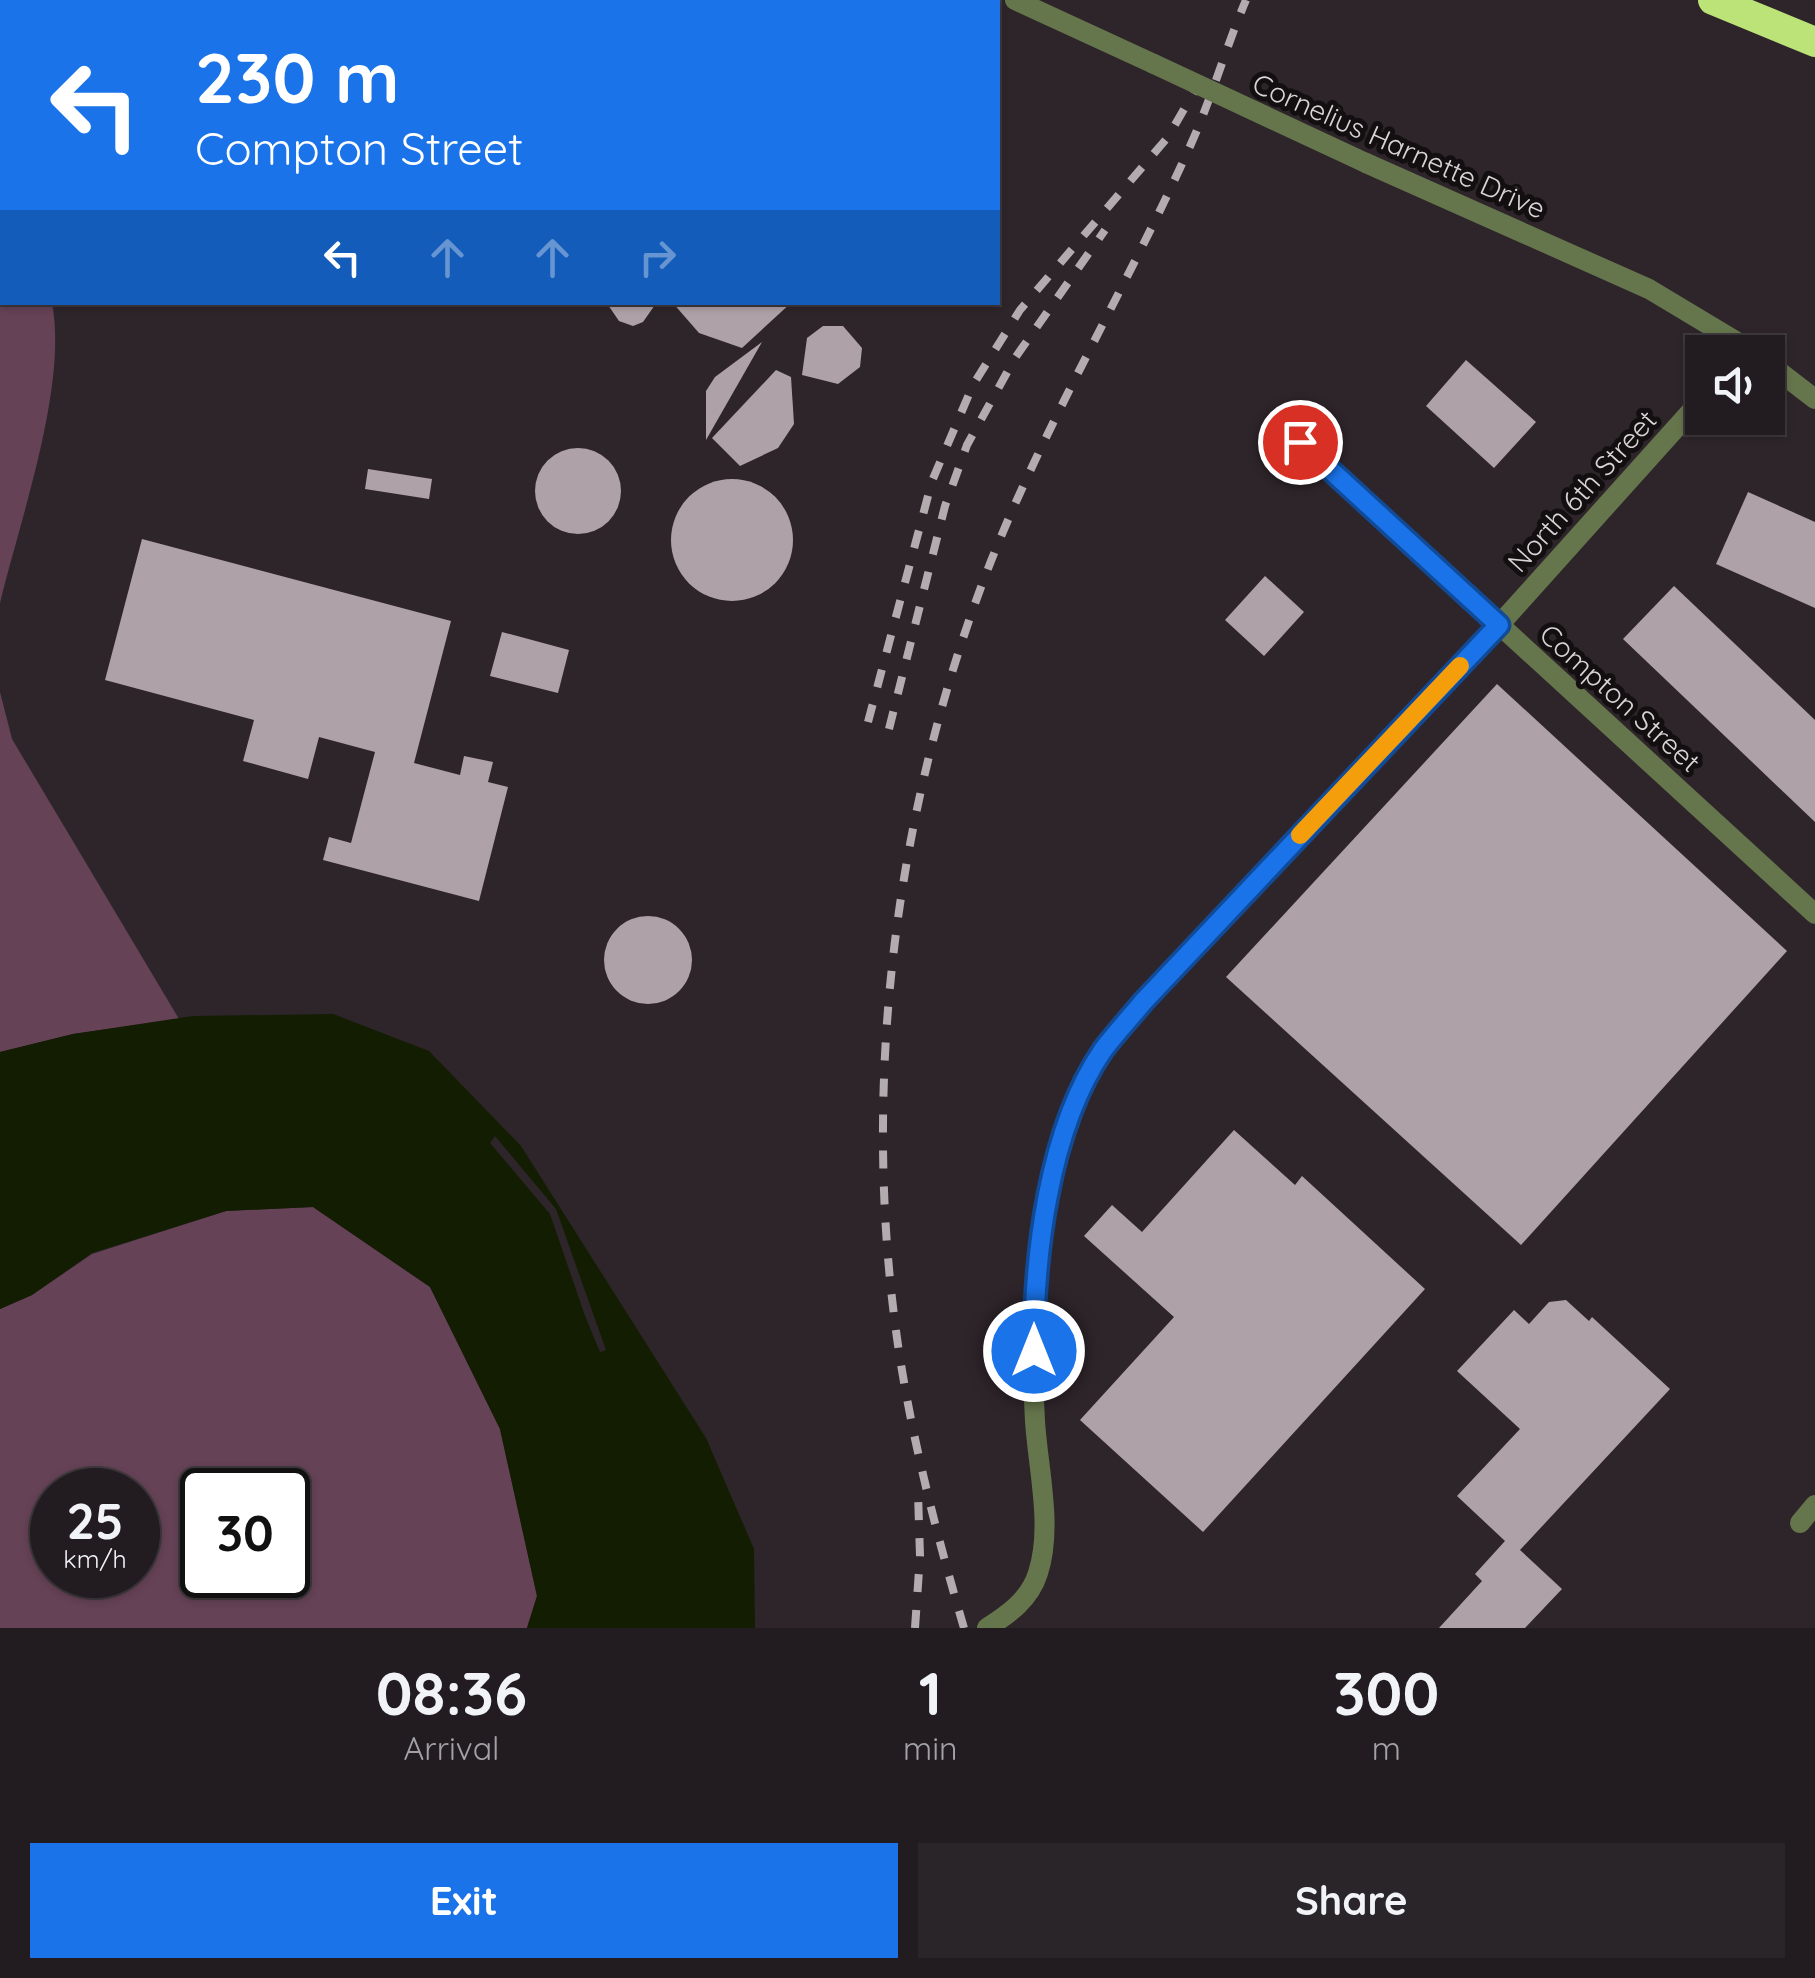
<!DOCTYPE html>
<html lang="en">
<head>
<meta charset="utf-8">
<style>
	body { margin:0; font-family:Quicksand,sans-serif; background:#2a2529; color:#f1f3f6; height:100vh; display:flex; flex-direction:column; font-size:38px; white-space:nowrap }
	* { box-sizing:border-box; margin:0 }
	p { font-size:32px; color:#a2a1a5 }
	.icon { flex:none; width:55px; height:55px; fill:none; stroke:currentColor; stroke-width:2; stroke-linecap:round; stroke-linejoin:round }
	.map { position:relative; height:1628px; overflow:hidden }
	.details { display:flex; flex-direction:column; background:#221c20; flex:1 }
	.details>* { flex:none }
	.top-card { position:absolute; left:0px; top:0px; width:1000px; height:305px; box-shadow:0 2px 8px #0004,0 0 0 2px #3f3a3e; background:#1a73e8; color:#fff; overflow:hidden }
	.controls { position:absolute; left:1685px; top:335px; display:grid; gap:20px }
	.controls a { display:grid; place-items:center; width:100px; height:100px; border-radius:0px; background:#221c20; box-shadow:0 2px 8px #0004,0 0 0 2px #3f3a3e; font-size:50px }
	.speed { position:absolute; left:30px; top:1468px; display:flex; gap:20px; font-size:50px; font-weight:700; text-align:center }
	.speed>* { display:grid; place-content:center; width:130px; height:130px; border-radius:50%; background:#221c20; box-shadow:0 2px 8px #0004,0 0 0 2px #3f3a3e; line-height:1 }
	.speed small { font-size:25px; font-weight:400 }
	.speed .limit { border:5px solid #111; border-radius:15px; background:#fff; color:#111 }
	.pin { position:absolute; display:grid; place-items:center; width:85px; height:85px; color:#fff; margin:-42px; border:5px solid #fff; border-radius:50%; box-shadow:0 2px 10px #0007 }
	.me { position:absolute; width:110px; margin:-55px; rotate:0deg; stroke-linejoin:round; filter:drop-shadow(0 0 8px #0008) }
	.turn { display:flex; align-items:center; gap:35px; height:210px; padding:0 30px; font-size:45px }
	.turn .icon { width:130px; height:130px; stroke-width:2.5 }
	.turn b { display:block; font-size:70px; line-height:85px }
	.lanes { display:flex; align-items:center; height:95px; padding:0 30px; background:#0003; justify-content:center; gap:50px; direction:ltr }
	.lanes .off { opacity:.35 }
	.eta { display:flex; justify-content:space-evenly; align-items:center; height:170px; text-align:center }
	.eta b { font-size:60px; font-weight:800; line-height:70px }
	.button { display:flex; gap:20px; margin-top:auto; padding:20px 30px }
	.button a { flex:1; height:115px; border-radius:0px; background:#1a73e8; color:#fff; font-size:40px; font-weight:800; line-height:115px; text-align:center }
	.button a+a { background:#2a2529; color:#f1f3f6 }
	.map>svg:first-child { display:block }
	.green { fill:#654256; fill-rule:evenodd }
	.water { fill:#131d02 }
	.pier { fill:#2e252a }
	.building { fill:#aea2a8 }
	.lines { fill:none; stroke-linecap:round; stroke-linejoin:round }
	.minor { stroke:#65764c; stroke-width:20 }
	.motorway { stroke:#bbe377; stroke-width:30 }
	.rail { stroke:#b2acaf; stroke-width:8; stroke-dasharray:18 18; stroke-linecap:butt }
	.minor-bridge { stroke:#65764c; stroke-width:20 }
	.route-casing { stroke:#114b97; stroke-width:25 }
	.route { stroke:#1a73e8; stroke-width:18 }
	.slow { stroke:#f59e0b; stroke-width:18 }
	.labels { text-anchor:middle; stroke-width:10; stroke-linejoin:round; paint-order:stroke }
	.street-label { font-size:28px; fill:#d9d3d6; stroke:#130f11 }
</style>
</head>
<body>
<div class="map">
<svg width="1815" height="1628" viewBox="0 0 1815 1628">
	<rect width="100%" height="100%" fill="#2e252a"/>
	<!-- green -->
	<g class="green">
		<path d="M 0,186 L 2,302 L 52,303 C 68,385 20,520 0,603 Z"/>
		<path d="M 0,692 L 12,739 L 179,1019 L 73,1034 L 0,1052 Z"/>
		<path d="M 313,1207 L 430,1287 L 500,1429 L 537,1596 L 527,1628 L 0,1628 L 0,1309 L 32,1295 L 92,1254 L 226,1211 ZM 52,1490 L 138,1490 L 138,1575 L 52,1575 ZM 202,1490 L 288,1490 L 288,1575 L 202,1575 Z"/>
	</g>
	<!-- water -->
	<path class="water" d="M 333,1014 L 429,1051 L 521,1146 L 706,1438 L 754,1549 L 755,1628 L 527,1628 L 537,1596 L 500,1429 L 430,1287 L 313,1207 L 226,1211 L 92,1253 L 32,1295 L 0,1309 L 0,1052 L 73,1034 L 193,1016 Z"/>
	<!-- pier -->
	<path class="pier" d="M 495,1136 L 556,1209 L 606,1350 L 600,1352 L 585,1316 L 550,1214 L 490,1143 Z"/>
	<!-- building -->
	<g class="building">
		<path d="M 606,302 L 657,302 L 643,322 L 633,326 L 619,321 Z"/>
		<path d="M 672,302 L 792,302 L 742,348 L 699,333 Z"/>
		<path d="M 823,326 L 843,326 L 862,348 L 860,367 L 838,384 L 802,375 L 807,338 Z"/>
		<path d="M 762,342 L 706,440 L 706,391 L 715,377 Z"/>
		<path d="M 1466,360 L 1536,422 L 1494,468 L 1426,406 Z"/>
		<path d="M 776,370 L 791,377 L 794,424 L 778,448 L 740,466 L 712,438 Z"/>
		<circle cx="578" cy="491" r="43"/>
		<path d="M 368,469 L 432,479 L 429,499 L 365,489 Z"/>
		<circle cx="732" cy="540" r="61"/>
		<path d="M 1748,492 L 1815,522 L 1815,608 L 1716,564 Z"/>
		<path d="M 142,539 L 451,621 L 414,763 L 460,775 L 464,756 L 493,762 L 488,782 L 508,787 L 479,901 L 323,860 L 329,837 L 351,843 L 375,752 L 319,737 L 308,779 L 243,761 L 254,720 L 105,680 Z"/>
		<path d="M 1265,576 L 1304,612 L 1264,656 L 1225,620 Z"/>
		<path d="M 1674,586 L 1815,720 L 1815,822 L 1623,639 Z"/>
		<path d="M 502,632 L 569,650 L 558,693 L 490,676 Z"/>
		<path d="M 1497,684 L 1787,951 L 1521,1245 L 1226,977 Z"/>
		<circle cx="648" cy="960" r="44"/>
		<path d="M 1234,1130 L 1295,1185 L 1302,1176 L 1425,1289 L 1203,1532 L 1080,1420 L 1174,1317 L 1084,1236 L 1112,1205 L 1142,1232 Z"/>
		<path d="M 1566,1300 L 1589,1321 L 1592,1317 L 1670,1389 L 1520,1550 L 1562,1589 L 1525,1628 L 1439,1628 L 1482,1581 L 1475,1574 L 1505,1541 L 1457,1496 L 1520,1429 L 1457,1371 L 1514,1310 L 1529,1324 L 1549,1302 Z"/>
	</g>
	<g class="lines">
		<!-- minor -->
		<g class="minor">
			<path d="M 1015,0 L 1154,64"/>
			<path d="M 1366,163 L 1649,289 L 1754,352"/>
			<path d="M 1768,363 L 1815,399"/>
			<path d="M 1300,442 L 1815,914"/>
			<path d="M 1800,1523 L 1815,1505"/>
			<path d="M 987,1628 C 1009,1614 1030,1599 1038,1573 C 1053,1527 1038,1469 1035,1421 C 1028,1309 1038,1195 1082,1090 C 1095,1057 1120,1030 1143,1002 L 1499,625 L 1702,399"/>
		</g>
		<!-- motorway -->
		<path class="motorway" d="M 1713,0 L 1815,42"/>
		<!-- rail -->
		<g class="rail">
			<path d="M 868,722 L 932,481 L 973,385 L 1020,310 L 1168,137 L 1210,64"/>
			<path d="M 889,729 L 945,506 L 967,445 L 1015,358 L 1105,230"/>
			<path d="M 915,1628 L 920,1556 L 918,1493"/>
			<path d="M 964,1628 C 937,1536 912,1440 898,1345 C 860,1085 895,805 991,561 C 1048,418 1128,285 1191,144 C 1212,97 1226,47 1246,0"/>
		</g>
		<!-- minor-bridge -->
		<path class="minor-bridge" d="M 1154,64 L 1366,163"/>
	</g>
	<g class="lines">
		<!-- route casing -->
		<g class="route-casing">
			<path id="route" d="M 1034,1351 C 1034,1257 1048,1130 1103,1050 C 1115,1034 1130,1018 1143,1002 L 1499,625 L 1300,442"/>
		</g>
		<!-- route -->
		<use href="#route" class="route"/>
		<!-- slow -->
		<path class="slow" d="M 1300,835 L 1460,666"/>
	</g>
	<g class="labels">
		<!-- street labels -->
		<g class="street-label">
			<text transform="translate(1399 146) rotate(24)" y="10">Cornelius Harnette Drive</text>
			<text transform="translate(1582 491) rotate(-48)" y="10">North 6th Street</text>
			<text transform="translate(1620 698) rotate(42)" y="10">Compton Street</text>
		</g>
	</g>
</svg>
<div class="controls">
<a><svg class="icon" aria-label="sound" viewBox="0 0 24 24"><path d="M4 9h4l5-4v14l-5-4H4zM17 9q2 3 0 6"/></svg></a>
</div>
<div class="speed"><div>25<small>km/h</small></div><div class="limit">30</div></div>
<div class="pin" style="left:1300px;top:442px;background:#d93025"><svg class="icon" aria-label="arrive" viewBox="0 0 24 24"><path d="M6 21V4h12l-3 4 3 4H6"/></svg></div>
<svg class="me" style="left:1034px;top:1351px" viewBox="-20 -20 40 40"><circle r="17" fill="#1a73e8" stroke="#fff" stroke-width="3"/><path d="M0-11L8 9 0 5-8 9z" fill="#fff"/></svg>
<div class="top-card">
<div class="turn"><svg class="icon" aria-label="left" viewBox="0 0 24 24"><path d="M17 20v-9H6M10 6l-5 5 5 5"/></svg><div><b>230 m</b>Compton Street</div></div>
<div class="lanes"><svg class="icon" aria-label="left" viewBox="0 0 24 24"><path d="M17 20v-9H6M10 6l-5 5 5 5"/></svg><svg class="icon off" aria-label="ahead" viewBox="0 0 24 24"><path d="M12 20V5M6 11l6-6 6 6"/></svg><svg class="icon off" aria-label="ahead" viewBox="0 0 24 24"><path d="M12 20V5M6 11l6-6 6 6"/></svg><svg class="icon off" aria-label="right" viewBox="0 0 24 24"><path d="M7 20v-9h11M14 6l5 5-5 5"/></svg></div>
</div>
</div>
<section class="details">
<div class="eta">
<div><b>08:36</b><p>Arrival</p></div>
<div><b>1</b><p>min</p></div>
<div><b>300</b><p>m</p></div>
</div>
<div class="button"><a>Exit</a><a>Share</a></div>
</section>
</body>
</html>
